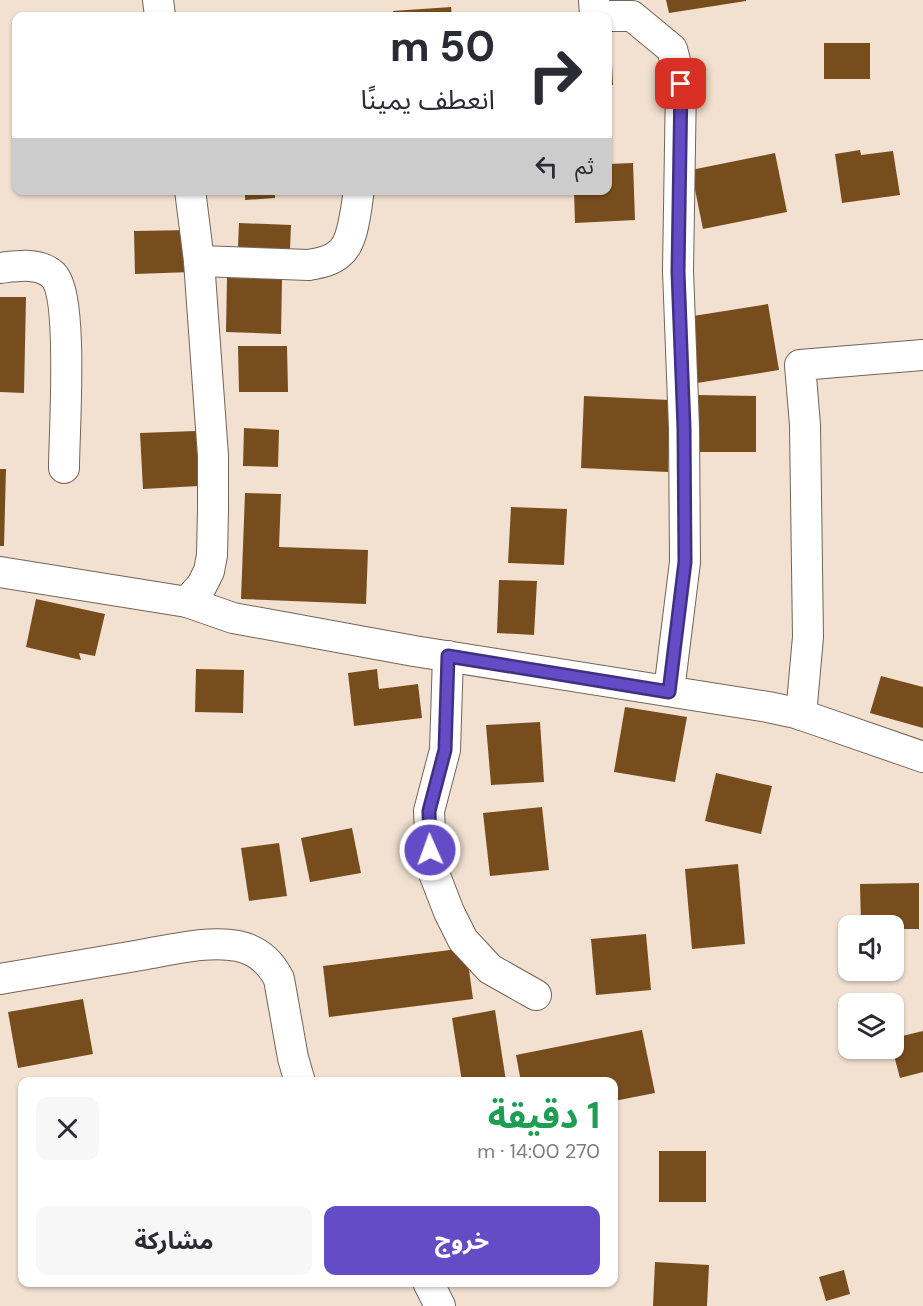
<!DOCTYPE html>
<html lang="ar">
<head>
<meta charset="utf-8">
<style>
	body { margin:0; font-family:"DM Sans","Noto Sans Arabic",sans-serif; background:#f7f7f7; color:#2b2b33; direction:rtl; height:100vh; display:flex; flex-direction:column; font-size:22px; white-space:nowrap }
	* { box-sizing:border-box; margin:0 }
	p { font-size:20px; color:#7c7c81 }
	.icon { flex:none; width:33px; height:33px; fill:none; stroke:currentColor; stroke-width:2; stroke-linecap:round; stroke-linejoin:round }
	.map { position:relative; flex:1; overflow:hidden; direction:ltr }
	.sheet { position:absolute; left:18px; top:1077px; width:600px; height:210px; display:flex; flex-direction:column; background:#fff; border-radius:12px; box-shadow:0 2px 4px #0004; direction:rtl }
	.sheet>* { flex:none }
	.hud { position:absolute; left:12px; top:12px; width:600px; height:183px; border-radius:12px; box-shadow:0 2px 4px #0004; direction:rtl; background:#fff; color:#2b2b33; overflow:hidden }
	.buttons { position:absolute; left:838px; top:915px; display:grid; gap:12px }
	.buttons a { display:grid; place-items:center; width:66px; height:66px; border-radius:12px; background:#fff; box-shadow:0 2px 4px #0004; font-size:30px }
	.pin { position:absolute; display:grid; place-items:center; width:51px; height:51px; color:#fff; margin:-26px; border-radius:12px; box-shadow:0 3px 9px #0006 }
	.me { position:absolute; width:66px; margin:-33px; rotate:358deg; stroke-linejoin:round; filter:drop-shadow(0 0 4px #0008) }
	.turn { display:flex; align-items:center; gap:21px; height:126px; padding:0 18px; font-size:27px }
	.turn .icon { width:78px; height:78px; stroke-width:2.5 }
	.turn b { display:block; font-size:42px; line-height:51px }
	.then { display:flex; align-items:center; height:57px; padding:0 18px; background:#0003; gap:12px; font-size:22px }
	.round { display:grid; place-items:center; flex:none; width:63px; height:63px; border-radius:12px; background:#f7f7f7 }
	.summary { display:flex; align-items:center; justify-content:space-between; height:102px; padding:0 18px }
	h1 { font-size:36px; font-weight:700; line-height:45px; color:#1e9e55 }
	.primary-button { display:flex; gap:12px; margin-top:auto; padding:12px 18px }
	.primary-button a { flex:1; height:69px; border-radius:12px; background:#634cc5; color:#fff; font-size:24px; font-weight:700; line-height:69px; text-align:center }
	.primary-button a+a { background:#f7f7f7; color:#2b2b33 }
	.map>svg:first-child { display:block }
	.building { fill:#784d1d }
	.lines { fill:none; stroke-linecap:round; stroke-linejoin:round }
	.minor-casing { stroke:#736456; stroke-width:32 }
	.minor { stroke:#fff; stroke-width:30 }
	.route-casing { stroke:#403180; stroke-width:15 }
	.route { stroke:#634cc5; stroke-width:10 }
</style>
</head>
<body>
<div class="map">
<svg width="923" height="1306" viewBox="0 0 923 1306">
	<rect width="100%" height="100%" fill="#f2e1d0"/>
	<!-- building -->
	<g class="building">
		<path d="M 666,0 L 746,0 L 746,1 L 669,13 Z"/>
		<path d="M 451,7 L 452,16 L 394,16 L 393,11 Z"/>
		<path d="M 608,43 L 611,43 L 613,85 L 608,85 Z"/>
		<rect x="824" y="43" width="46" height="36"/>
		<path d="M 860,150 L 861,155 L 893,151 L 900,195 L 842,203 L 835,154 Z"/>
		<path d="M 775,153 L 787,212 L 703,229 L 691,170 Z"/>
		<path d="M 633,163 L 635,220 L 575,223 L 574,190 L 608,190 L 608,164 Z"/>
		<path d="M 245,190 L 275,190 L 275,198 L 245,200 Z"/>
		<path d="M 239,223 L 291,225 L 290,249 L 238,247 Z"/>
		<path d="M 191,230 L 192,272 L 135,274 L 134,231 Z"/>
		<path d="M 227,278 L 282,279 L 281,334 L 226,332 Z"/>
		<path d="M 0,297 L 26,297 L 24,393 L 0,392 Z"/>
		<path d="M 768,304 L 779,370 L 697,383 L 687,317 Z"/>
		<path d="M 238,346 L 287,346 L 288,392 L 239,392 Z"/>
		<path d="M 697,395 L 756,396 L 756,452 L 696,452 Z"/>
		<path d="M 584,396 L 670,400 L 668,472 L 581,468 Z"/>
		<path d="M 244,428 L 279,430 L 278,467 L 243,466 Z"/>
		<path d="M 196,431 L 199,486 L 143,489 L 140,433 Z"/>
		<path d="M 0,469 L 6,469 L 4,546 L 0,546 Z"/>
		<path d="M 245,493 L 281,494 L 279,547 L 368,550 L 366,604 L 241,599 Z"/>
		<path d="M 511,507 L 567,509 L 564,565 L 508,563 Z"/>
		<path d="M 499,580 L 537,581 L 534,635 L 497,633 Z"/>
		<path d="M 36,599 L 105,614 L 95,656 L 79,653 L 81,660 L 26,647 Z"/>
		<path d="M 196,669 L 244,670 L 243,713 L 195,712 Z"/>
		<path d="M 377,669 L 379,689 L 418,684 L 422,718 L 354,726 L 348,673 Z"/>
		<path d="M 881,676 L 923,687 L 923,728 L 870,713 Z"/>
		<path d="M 625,707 L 687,717 L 675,782 L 614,772 Z"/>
		<path d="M 540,722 L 544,782 L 491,785 L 486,725 Z"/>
		<path d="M 716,773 L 772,786 L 761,834 L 705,821 Z"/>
		<path d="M 542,807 L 549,870 L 490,876 L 483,813 Z"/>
		<path d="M 352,828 L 361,873 L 310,882 L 301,838 Z"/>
		<path d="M 279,843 L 287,896 L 249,901 L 241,848 Z"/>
		<path d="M 738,864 L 745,944 L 692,949 L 685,869 Z"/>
		<path d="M 919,883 L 919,929 L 894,929 L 894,926 L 861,926 L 860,884 Z"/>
		<path d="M 646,934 L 651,990 L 596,995 L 591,939 Z"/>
		<path d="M 466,948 L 473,999 L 329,1017 L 323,966 Z"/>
		<path d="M 83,999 L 93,1054 L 18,1068 L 8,1012 Z"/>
		<path d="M 495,1010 L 506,1081 L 462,1082 L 452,1018 Z"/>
		<path d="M 642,1030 L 655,1093 L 614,1101 L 614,1082 L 521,1082 L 516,1055 Z"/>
		<path d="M 923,1031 L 923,1072 L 900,1078 L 892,1048 L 894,1048 L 894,1038 Z"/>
		<rect x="659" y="1151" width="47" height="51"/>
		<path d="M 655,1262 L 709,1265 L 707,1306 L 653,1306 Z"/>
		<path d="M 844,1270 L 850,1294 L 826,1301 L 819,1277 Z"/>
	</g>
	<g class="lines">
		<!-- minor casing -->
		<g class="minor-casing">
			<g id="minor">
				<path d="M 158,0 L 160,16"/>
				<path d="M 594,0 L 595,16 L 632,16 L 672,49 L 681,84 L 678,271 L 684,428 L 685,562 L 669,691"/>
				<path d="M 199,261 L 309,265 C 320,263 332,261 340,253 C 354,242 356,207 359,190"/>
				<path d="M 0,268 C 17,266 39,262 53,275 C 74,296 64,433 64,468"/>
				<path d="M 0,572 L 187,602 L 233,618 L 414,651 L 768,707 L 796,713 L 923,757"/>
				<path d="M 187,602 L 202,585 L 209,571 L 212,555 L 213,509 L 213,456 L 199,261 L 190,190"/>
				<path d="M 448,656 L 445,750 L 429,811 L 432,868 L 449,912 L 463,940 L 490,969 L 536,995"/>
				<path d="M 801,715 L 808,637 L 805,425 L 800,365 L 923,355"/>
				<path d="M 0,979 C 47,971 94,963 141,955 C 171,950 208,940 238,946 C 257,950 270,961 279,979 L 293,1058 L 300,1082"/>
				<path d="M 428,1282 L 440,1306"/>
			</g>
		</g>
		<!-- minor -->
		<use href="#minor" class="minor"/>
	</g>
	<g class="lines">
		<!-- route casing -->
		<g class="route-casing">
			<path id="route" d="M 430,850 L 429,811 L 445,750 L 448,656 L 669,692 L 685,562 L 684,428 L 678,272 L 681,84"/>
		</g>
		<!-- route -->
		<use href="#route" class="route"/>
	</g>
</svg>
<div class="buttons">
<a><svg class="icon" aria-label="sound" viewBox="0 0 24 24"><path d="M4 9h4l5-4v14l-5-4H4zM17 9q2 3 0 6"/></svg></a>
<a><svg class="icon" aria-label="layers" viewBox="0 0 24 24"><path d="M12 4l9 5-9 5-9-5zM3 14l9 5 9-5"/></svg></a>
</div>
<div class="pin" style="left:681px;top:84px;background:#d93025"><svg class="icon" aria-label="arrive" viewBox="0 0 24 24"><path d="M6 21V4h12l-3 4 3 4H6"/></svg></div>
<svg class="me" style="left:430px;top:850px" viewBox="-20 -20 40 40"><circle r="17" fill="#634cc5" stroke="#fff" stroke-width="3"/><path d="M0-11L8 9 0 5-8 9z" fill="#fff"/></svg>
<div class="hud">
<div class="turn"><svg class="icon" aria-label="right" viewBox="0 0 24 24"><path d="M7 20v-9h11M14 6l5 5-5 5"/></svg><div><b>50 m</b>انعطف يمينًا</div></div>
<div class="then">ثم<svg class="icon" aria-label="left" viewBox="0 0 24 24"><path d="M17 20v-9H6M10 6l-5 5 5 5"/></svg></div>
</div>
<section class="sheet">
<div class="summary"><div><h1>1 دقيقة</h1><p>270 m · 14:00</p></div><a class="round"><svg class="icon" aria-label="close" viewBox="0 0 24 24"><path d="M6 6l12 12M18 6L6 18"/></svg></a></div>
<div class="primary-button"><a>خروج</a><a>مشاركة</a></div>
</section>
</div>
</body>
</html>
